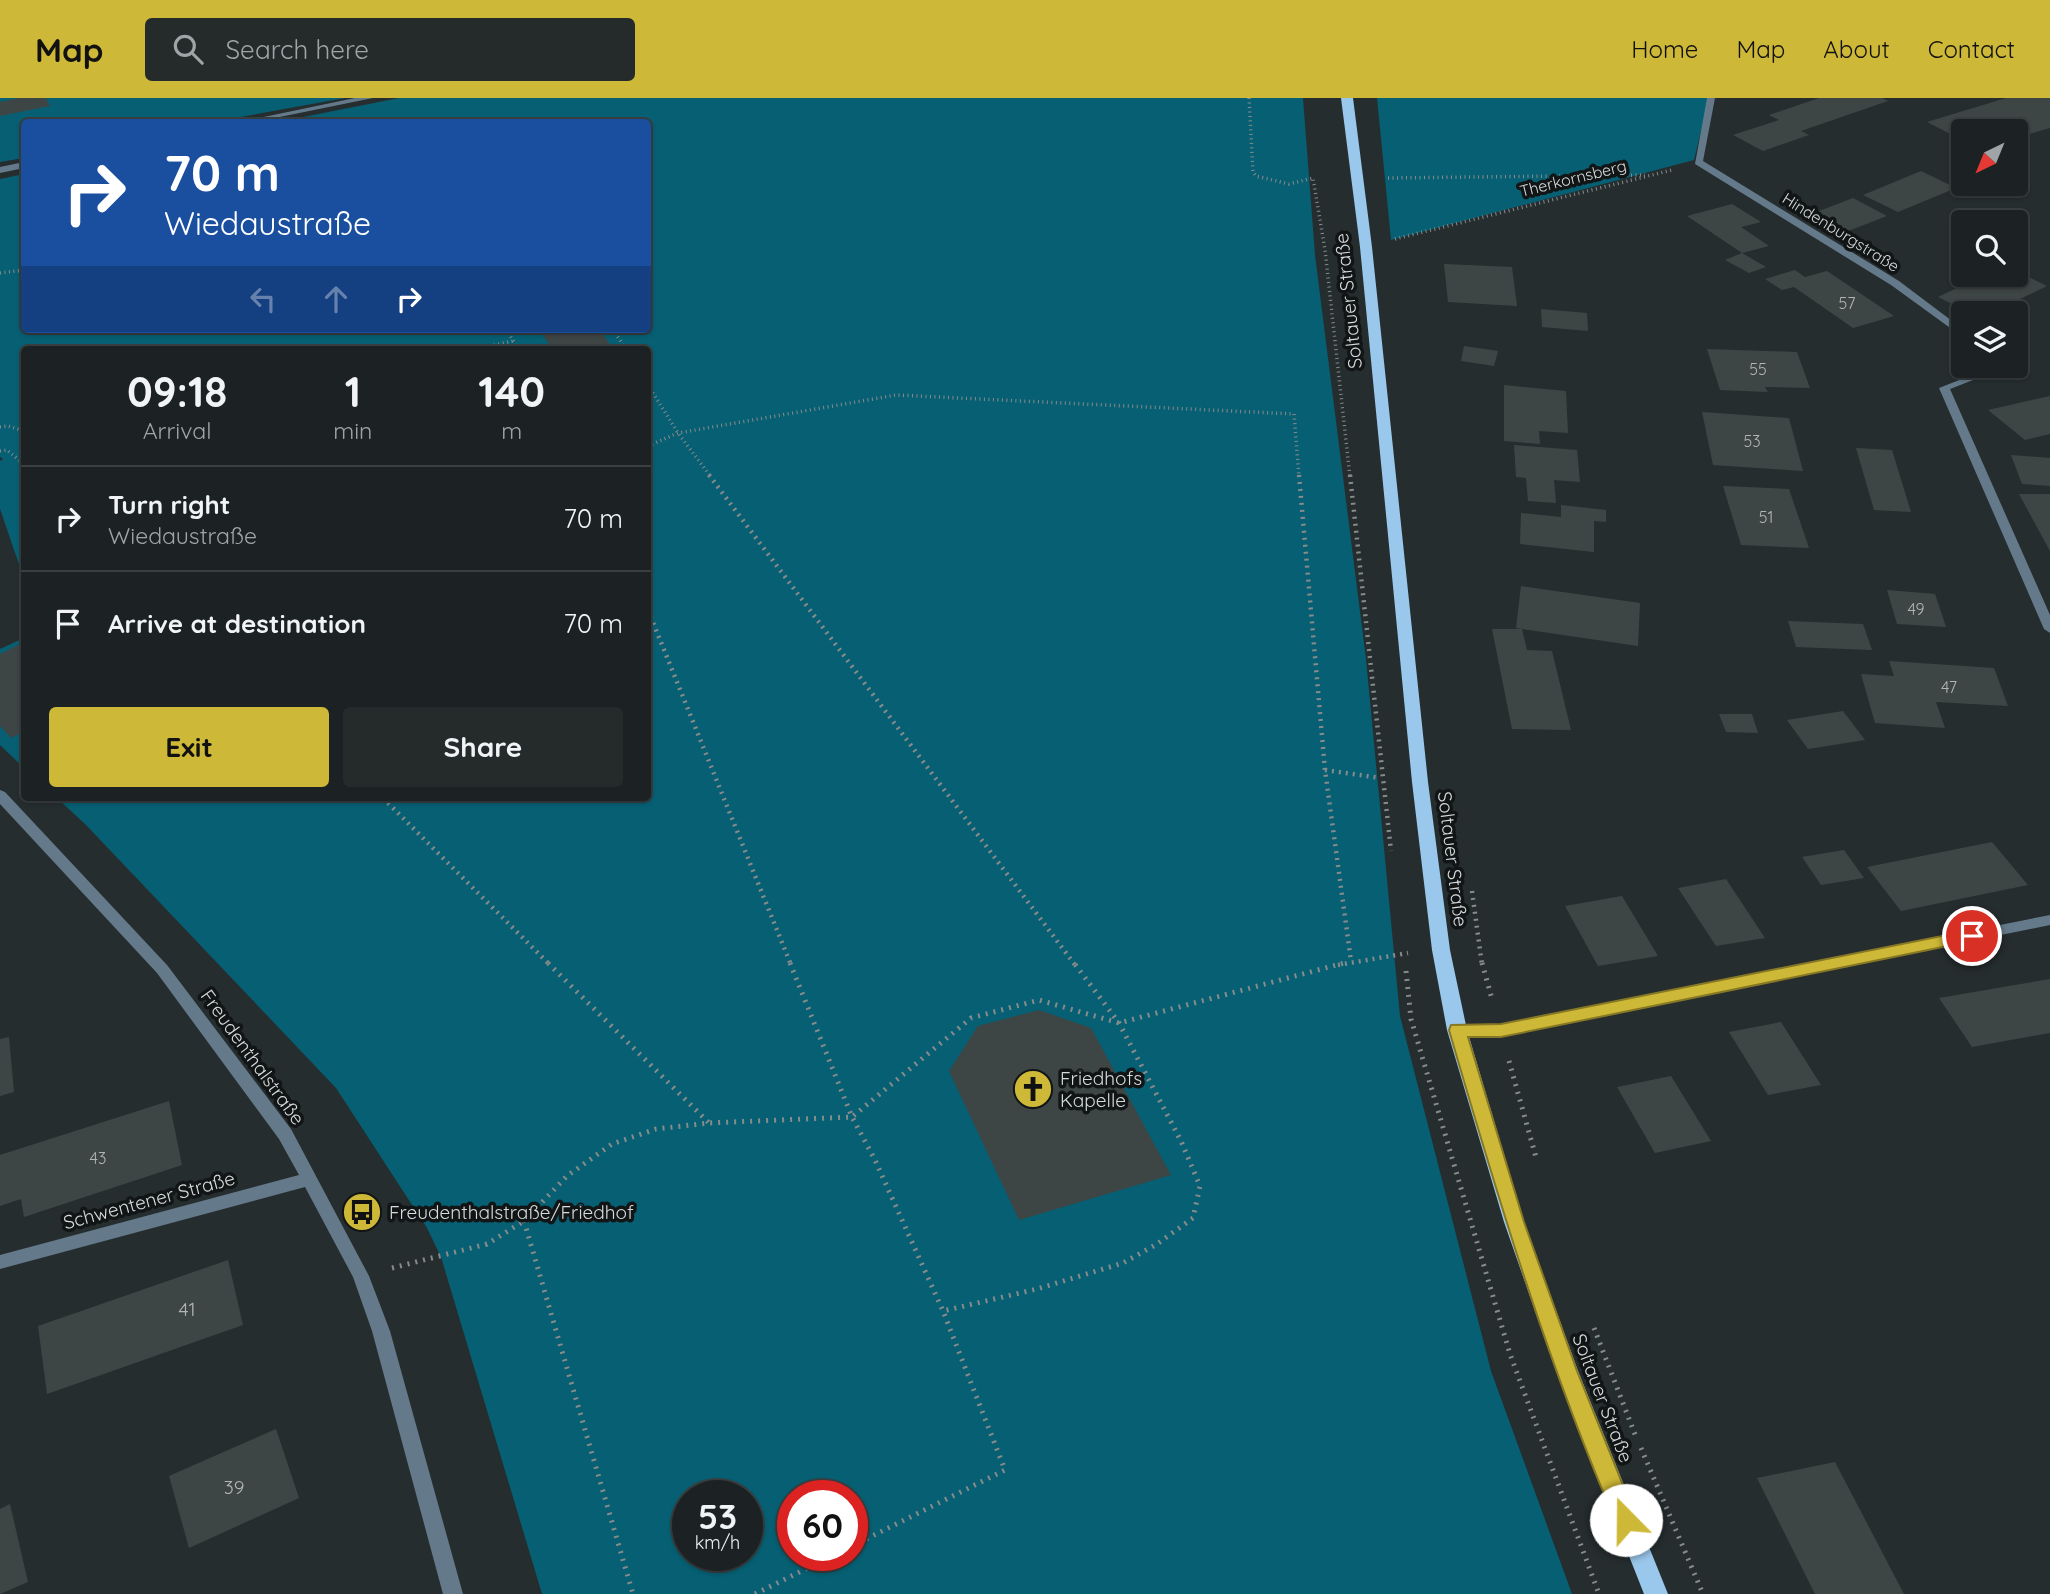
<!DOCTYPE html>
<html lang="en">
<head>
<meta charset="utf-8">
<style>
	body { margin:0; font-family:Quicksand,sans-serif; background:#252a2b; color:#f1f3f6; height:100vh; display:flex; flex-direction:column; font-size:26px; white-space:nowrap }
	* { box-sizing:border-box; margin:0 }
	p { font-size:23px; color:#a0a4a6 }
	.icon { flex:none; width:38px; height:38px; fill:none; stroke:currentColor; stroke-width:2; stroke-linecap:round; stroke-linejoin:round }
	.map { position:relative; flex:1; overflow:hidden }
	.panel { position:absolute; left:21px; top:248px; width:630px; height:455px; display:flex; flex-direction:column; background:#1c2223; border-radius:7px; box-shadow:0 2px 5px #0004,0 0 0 2px #3a3f41 }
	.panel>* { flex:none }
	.banner { position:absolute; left:21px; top:21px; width:630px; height:214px; border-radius:7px; box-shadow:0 2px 5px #0004,0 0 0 2px #3a3f41; background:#1a4fa0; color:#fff; overflow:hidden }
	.needle { width:46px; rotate:223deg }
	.buttons { position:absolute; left:1951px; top:21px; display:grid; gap:14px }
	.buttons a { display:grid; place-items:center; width:77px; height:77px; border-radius:7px; background:#1c2223; box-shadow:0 2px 5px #0004,0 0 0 2px #3a3f41; font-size:35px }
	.speed { position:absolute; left:672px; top:1382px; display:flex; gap:14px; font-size:35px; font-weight:700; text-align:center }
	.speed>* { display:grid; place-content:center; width:91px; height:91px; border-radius:50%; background:#1c2223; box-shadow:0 2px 5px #0004,0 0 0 2px #3a3f41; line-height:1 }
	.speed small { font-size:18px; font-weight:400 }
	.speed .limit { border:10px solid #d22; background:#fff; color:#111 }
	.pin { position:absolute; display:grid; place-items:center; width:60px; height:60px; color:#fff; margin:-30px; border:4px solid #fff; border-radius:50%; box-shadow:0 2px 7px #0007 }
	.me { position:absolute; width:77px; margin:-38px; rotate:338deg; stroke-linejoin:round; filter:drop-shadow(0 0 5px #0008) }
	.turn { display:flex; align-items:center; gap:24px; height:147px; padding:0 28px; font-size:32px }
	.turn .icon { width:91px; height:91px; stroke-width:2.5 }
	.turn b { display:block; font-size:49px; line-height:60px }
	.lanes { display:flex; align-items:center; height:66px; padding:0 28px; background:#0003; justify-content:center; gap:35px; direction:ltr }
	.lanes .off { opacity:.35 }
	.eta { display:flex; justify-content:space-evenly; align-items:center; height:119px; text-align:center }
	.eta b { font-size:42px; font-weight:800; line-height:49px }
	.action { display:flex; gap:14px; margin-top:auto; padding:14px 28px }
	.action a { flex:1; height:80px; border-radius:7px; background:#ceb837; color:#111; font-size:28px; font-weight:800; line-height:80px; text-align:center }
	.action a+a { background:#252a2b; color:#f1f3f6 }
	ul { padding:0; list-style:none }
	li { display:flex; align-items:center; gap:21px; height:105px; padding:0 28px; border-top:2px solid #3a3f41 }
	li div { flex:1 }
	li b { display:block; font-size:26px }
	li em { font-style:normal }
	header { display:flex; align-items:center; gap:42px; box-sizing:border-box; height:98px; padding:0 35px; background:#ceb837; color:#111 }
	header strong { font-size:33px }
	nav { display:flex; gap:38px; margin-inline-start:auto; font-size:24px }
	.search { width:490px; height:63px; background:#252a2b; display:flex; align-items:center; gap:18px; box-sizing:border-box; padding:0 24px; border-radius:7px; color:#a0a4a6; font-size:26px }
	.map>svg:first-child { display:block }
	.green { fill:#065f72; fill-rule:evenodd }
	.building { fill:#3e4645 }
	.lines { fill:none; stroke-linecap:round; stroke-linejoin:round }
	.path-far2 { stroke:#868b8c; stroke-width:3.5; stroke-dasharray:1 3.5; stroke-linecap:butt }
	.path-far1 { stroke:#868b8c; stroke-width:4.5; stroke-dasharray:2 5; stroke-linecap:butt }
	.path { stroke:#868b8c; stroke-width:5; stroke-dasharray:2 6; stroke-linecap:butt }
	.minor { fill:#647a8b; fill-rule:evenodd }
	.primary { fill:#9ac8ec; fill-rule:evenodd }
	.route { fill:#ceb837; stroke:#867824; stroke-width:2 }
	.labels { text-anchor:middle; stroke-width:7; stroke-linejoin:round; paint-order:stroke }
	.far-street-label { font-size:16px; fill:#d7dbdc; stroke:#121516 }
	.number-label { font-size:16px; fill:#b1b6b6 }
	.street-label { font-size:19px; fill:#d7dbdc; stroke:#121516 }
	.poi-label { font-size:19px; fill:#d7dbdc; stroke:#121516; text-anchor:start }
	.near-number-label { font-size:19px; fill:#b1b6b6 }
</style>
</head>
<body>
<header>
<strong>Map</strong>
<div class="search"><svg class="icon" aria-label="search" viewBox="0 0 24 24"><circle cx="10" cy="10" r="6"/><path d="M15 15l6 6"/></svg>Search here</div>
<nav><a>Home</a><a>Map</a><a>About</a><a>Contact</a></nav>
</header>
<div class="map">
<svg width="2050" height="1496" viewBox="0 0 2050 1496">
	<rect width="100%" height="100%" fill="#262d2f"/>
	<!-- green -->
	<g class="green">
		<path d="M 0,0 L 345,0 L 213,24 L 24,24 L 24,60 L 0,64 Z"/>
		<path d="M 399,0 L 1303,0 L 1315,157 L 1366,561 L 1400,918 L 1491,1273 L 1572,1496 L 542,1496 L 441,1159 L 427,1130 L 336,990 L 86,727 L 57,700 L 648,700 L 648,252 L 24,252 L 24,481 L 0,411 L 0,363 L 3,361 L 0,359 L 0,81 L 24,76 L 24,231 L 648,231 L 648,24 L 278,24 ZM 688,1398 L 747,1398 L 747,1458 L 688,1458 ZM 793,1398 L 852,1398 L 852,1458 L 793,1458 Z"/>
		<path d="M 1377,0 L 1709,0 L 1694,62 L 1391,142 Z"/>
		<path d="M 24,540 L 24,670 L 0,647 L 0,551 Z"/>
	</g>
	<!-- building -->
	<g class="building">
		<path d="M 19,0 L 46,0 L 50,8 L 0,18 L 0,4 Z"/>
		<path d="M 1819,0 L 1882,0 L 1888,3 L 1801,33 L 1809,37 L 1763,53 L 1733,37 L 1779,22 L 1769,17 Z"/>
		<path d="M 2006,0 L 2050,0 L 2050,30 L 2016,40 L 2016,33 L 1964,33 L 1964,43 L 1927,24 Z"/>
		<path d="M 1921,73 L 1956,90 L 1898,114 L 1863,97 Z"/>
		<path d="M 1853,100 L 1887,118 L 1843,135 L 1809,117 Z"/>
		<path d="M 1732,106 L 1761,124 L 1741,129 L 1769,148 L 1742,155 L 1687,118 Z"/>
		<path d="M 1742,155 L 1766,169 L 1749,175 L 1725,162 Z"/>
		<path d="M 1444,166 L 1512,169 L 1517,208 L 1448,204 Z"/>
		<path d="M 1795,172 L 1805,179 L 1827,173 L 1894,218 L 1853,230 L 1794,189 L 1782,192 L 1765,181 Z"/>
		<path d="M 2016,173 L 2047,188 L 1991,215 L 1970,215 L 1938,199 L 1985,177 L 2016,177 Z"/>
		<path d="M 1541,211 L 1587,215 L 1588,233 L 1542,229 Z"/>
		<path d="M 539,231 L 599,231 L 614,252 L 553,252 Z"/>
		<path d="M 1464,248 L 1498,253 L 1494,268 L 1461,263 Z"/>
		<path d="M 1707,251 L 1797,254 L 1810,290 L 1765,289 L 1768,294 L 1720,292 Z"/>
		<path d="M 1504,287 L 1566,293 L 1568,335 L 1539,333 L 1540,346 L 1504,343 Z"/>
		<path d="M 2050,298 L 2050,336 L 2025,342 L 1988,312 Z"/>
		<path d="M 1702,314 L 1789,320 L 1803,373 L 1713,367 Z"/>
		<path d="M 1514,347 L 1577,352 L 1580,384 L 1554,382 L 1556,405 L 1528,403 L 1526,380 L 1516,379 Z"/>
		<path d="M 1856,350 L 1892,352 L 1911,414 L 1874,412 Z"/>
		<path d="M 2011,357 L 2050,360 L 2050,388 L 2022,386 Z"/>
		<path d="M 1723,388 L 1789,391 L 1809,450 L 1741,447 Z"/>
		<path d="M 2019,396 L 2050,396 L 2050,453 Z"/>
		<path d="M 1561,407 L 1606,412 L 1606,424 L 1594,423 L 1594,454 L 1520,446 L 1521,415 L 1561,419 Z"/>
		<path d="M 1521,488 L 1640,505 L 1638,548 L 1516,530 Z"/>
		<path d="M 1887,492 L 1935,496 L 1946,529 L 1897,526 Z"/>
		<path d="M 1788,523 L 1863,526 L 1872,552 L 1796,549 Z"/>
		<path d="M 1492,531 L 1522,531 L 1527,552 L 1552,553 L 1571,632 L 1512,631 Z"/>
		<path d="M 24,544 L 24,633 L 11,640 L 0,628 L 0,556 Z"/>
		<path d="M 1889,563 L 1994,570 L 2008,608 L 1936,604 L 1945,630 L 1875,625 L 1861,576 L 1894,578 Z"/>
		<path d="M 1843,613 L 1865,642 L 1808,651 L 1787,622 Z"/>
		<path d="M 1719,616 L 1752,616 L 1758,635 L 1726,634 Z"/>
		<path d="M 1992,744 L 2028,787 L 1901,813 L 1867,769 Z"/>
		<path d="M 1844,752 L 1864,780 L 1821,787 L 1802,759 Z"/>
		<path d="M 1726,781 L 1765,840 L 1716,848 L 1678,790 Z"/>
		<path d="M 1622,798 L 1658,858 L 1598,868 L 1565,808 Z"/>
		<path d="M 2050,881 L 2050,935 L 1972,949 L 1939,900 Z"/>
		<path d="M 1039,912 L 1091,930 L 1171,1077 L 1019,1122 L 949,973 L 978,928 Z"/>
		<path d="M 1781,924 L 1821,987 L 1768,997 L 1729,934 Z"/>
		<path d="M 9,939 L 14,994 L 0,998 L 0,941 Z"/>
		<path d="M 1671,978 L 1711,1043 L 1655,1055 L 1617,989 Z"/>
		<path d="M 169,1003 L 182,1067 L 24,1119 L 21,1101 L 0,1108 L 0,1057 Z"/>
		<path d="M 228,1162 L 243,1227 L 47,1296 L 38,1228 Z"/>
		<path d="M 276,1331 L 299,1400 L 189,1450 L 169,1378 Z"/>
		<path d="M 1835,1364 L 1904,1496 L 1815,1496 L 1757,1380 Z"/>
		<path d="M 10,1406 L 28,1484 L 0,1496 L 0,1411 Z"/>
	</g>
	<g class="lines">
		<!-- path-far2 -->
		<g class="path-far2">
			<path d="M 1249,0 L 1253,74 L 1256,78 L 1289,86 L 1313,80 L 1325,152 L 1350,379"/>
			<path d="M 1388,80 L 1645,77"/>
			<path d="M 1395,141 L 1672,72"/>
			<path d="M 0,175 L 24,172"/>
			<path d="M 506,231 L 519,252"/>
			<path d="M 613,231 L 626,252"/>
			<path d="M 472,252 L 513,243"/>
			<path d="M 648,287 L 678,335 L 711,379"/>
			<path d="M 0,329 L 8,328 L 24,333"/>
			<path d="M 648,348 L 678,335 L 896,297 L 1294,316 L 1299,379"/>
			<path d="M 0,353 L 7,352 L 24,366"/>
		</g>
		<!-- path-far1 -->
		<g class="path-far1">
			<path d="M 709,377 L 1075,867"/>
			<path d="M 1299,377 L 1325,672 L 1351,863"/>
			<path d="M 1350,377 L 1391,753"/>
			<path d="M 648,512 L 791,867"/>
			<path d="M 1325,672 L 1380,680"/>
			<path d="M 383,700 L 550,867"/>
			<path d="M 1472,793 L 1482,867"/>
			<path d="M 1338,867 L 1408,855"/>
		</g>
		<!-- path -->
		<g class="path">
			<path d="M 548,865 L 709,1025"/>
			<path d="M 790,865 L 852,1019 L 875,1062 L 943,1213 L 1037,1191 L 1123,1165 L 1157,1146 L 1193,1120 L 1200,1088 L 1181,1043 L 1119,925 L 1074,865"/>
			<path d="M 1482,865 L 1492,901"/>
			<path d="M 1406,873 L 1411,921 L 1510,1256 L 1599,1496"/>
			<path d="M 1509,963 L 1537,1063"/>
			<path d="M 524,1123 L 633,1496"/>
			<path d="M 392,1170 L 487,1146 L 524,1123 L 567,1078 L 612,1046 L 656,1031 L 709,1025 L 852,1019 L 971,920 L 1039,902 L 1119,925 L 1344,865"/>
			<path d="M 1594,1230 L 1636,1339"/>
			<path d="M 1641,1350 L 1703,1496"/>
			<path d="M 852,1448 L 1005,1372 L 943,1213"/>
			<path d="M 755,1496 L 832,1458"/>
		</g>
		<!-- minor -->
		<g class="minor">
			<path d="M 355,0 L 373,0 L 255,24 L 239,24 Z"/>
			<path d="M 1707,0 L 1715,0 L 1703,63 L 1899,183 L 1964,232 L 1964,240 L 1891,187 L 1695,66 Z"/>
			<path d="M 24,64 L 24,70 L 0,75 L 0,69 Z"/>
			<path d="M 1995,268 L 2009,268 L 1950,291 L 2050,517 L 2050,535 L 2044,531 L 1939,290 Z"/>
			<path d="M 0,692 L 5,694 L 167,867 L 291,1031 L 369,1178 L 390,1233 L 463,1496 L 443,1496 L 372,1233 L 353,1179 L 305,1089 L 0,1171 L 0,1157 L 299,1077 L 279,1041 L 157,875 L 0,706 Z"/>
			<path d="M 2050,817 L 2050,827 L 1501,938 L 1457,938 L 1452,936 L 1449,932 L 1452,928 L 1457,926 L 1501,926 Z"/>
		</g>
		<!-- primary -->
		<path class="primary" d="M 1341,0 L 1353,0 L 1372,149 L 1428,684 L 1450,852 L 1467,932 L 1524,1124 L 1578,1273 L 1668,1496 L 1644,1496 L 1556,1273 L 1504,1124 L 1447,932 L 1432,852 L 1412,684 L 1360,149 Z"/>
	</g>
	<!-- route -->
	<path class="route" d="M 1972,832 L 1980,838 L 1977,842 L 1501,939 L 1468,939 L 1524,1124 L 1577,1273 L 1637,1422 L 1633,1429 L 1626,1431 L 1618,1429 C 1548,1268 1498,1100 1449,932 L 1451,927 L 1501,926 Z"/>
	<!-- icons -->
	<defs>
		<g id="church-disc" transform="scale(2.0125)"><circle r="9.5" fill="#ceb837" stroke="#121516"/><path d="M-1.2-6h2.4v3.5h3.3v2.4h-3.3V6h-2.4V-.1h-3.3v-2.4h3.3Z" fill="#111"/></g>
		<g id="bus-disc" transform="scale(2.0125)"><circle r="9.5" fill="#ceb837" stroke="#121516"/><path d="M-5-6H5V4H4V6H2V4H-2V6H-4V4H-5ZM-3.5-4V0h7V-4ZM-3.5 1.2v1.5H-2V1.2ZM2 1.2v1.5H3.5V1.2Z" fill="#111"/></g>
	</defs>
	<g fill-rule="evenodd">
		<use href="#church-disc" x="1033" y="991"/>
		<use href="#bus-disc" x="362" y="1114"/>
	</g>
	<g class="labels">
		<!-- far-street labels -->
		<g class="far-street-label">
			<text transform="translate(1573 80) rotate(-14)" y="6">Therkornsberg</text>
			<text transform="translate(1841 134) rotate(32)" y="6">Hindenburgstraße</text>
		</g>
		<!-- number labels -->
		<g class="number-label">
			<text x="1847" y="211">57</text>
			<text x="1758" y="277">55</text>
			<text x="1752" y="349">53</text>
			<text x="1766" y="425">51</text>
			<text x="1916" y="517">49</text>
			<text x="1949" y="595">47</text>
			<text x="98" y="1066">43</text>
		</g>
		<!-- street labels -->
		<g class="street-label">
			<text transform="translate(1348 203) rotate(-96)" y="7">Soltauer Straße</text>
			<text transform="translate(1453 761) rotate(83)" y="7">Soltauer Straße</text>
			<text transform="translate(253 959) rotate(54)" y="7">Freudenthalstraße</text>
			<text transform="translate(149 1102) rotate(-15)" y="7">Schwentener Straße</text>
			<text transform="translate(1603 1300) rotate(69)" y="7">Soltauer Straße</text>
		</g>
		<!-- poi labels -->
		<g class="poi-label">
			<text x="1060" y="987">Friedhofs<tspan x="1060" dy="22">Kapelle</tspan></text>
			<text x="389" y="1121">Freudenthalstraße/Friedhof</text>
		</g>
		<!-- near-number labels -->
		<g class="near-number-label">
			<text x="187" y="1218">41</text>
			<text x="234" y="1396">39</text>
		</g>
	</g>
</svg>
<div class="buttons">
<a><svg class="needle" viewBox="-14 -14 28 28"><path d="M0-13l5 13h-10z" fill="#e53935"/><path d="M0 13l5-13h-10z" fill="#a0a4a6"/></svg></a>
<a><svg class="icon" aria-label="search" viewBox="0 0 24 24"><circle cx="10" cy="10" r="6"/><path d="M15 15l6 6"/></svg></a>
<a><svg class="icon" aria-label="layers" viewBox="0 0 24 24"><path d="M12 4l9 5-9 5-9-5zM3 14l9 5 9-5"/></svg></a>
</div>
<div class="speed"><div>53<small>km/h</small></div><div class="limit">60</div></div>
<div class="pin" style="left:1972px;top:838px;background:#d93025"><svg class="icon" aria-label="arrive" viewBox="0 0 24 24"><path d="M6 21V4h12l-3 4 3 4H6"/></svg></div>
<svg class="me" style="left:1626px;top:1422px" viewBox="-20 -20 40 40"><circle r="19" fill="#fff"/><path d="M0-13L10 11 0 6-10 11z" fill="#ceb837"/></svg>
<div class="banner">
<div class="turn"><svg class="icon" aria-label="right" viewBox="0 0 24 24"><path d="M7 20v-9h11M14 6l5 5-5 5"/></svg><div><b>70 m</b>Wiedaustraße</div></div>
<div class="lanes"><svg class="icon off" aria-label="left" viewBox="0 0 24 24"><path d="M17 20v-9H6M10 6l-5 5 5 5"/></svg><svg class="icon off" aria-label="ahead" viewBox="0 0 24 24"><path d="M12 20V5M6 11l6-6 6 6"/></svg><svg class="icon" aria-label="right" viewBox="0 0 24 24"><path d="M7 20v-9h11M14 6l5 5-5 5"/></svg></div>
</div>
<section class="panel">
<div class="eta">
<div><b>09:18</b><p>Arrival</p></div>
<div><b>1</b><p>min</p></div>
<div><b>140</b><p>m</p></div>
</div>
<ul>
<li><svg class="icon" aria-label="right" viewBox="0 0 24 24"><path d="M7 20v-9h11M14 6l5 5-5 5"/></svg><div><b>Turn right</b><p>Wiedaustraße</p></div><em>70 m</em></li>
<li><svg class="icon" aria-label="arrive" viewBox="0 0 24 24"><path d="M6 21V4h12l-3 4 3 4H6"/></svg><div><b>Arrive at destination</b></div><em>70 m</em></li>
</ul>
<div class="action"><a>Exit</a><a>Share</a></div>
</section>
</div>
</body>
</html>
